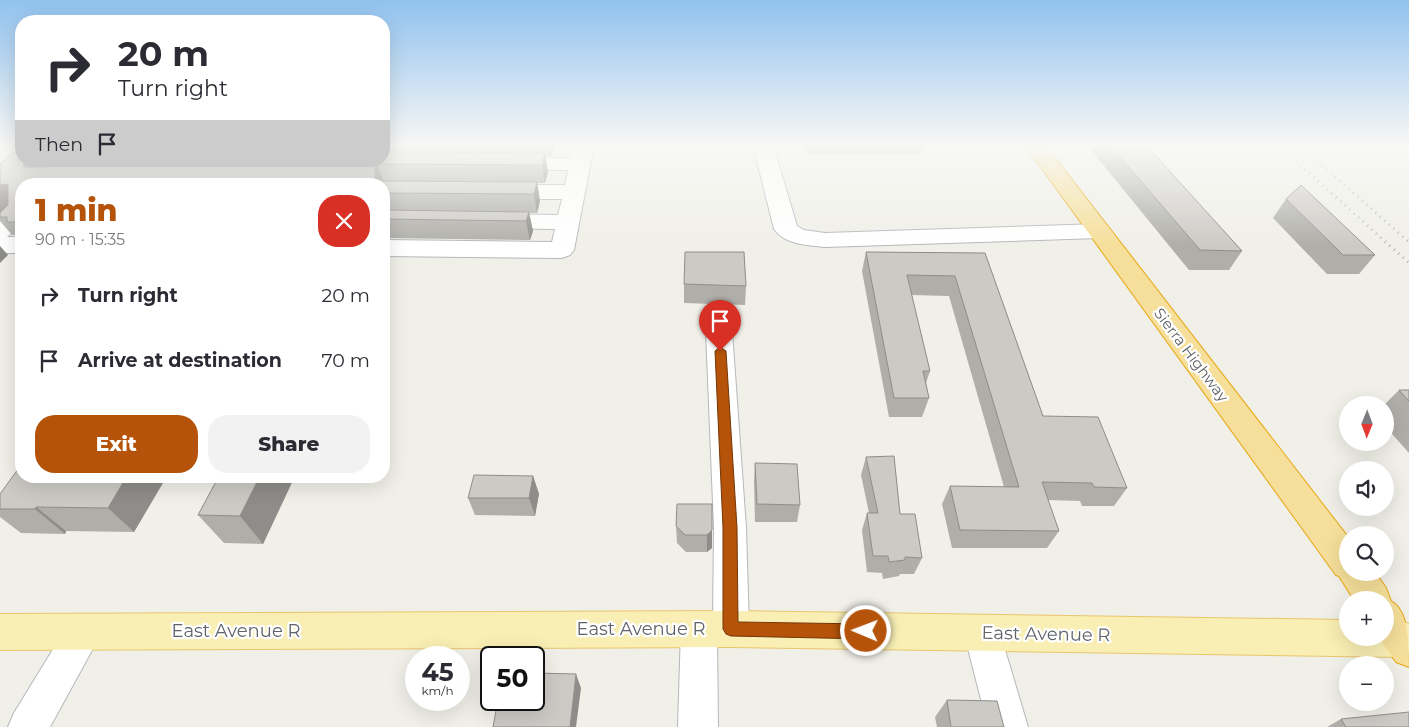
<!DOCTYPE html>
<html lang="en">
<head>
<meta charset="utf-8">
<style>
	body { margin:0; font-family:Montserrat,sans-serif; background:#f2f2f3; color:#2b2b33; height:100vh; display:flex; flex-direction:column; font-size:19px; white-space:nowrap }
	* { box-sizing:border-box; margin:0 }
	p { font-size:16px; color:#7c7c81 }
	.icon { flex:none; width:28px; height:28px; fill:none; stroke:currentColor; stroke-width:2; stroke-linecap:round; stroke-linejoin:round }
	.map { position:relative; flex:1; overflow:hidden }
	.panel { position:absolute; left:15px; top:178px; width:375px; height:305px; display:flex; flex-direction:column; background:#fff; border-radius:20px; box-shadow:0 5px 20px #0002 }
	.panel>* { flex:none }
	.guide { position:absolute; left:15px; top:15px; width:375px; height:152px; border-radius:20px; box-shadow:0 5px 20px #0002; background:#fff; color:#2b2b33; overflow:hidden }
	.needle { width:32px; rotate:181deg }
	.fabs { position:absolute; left:1339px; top:396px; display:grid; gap:10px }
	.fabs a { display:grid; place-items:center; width:55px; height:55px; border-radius:50%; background:#fff; box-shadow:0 5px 20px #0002; font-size:25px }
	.speed { position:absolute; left:405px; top:646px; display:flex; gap:10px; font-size:25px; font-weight:700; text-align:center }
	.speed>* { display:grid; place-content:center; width:65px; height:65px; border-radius:50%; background:#fff; box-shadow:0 5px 20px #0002; line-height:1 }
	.speed small { font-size:12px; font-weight:400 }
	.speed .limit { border:2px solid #111; border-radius:8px; background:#fff; color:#111 }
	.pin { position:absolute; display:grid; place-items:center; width:42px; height:42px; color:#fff; margin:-51px -21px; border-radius:50% 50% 50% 0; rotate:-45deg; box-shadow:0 0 5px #0007 }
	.pin .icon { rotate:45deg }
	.me { position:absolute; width:55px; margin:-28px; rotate:271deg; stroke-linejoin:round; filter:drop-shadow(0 0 4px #0008) }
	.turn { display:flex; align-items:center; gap:18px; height:105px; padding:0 20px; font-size:22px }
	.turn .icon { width:65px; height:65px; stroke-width:2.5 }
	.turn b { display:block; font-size:35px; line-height:42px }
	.then { display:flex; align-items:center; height:48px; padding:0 20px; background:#0003; gap:10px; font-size:19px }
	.round { display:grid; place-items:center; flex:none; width:52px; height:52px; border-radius:20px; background:#f2f2f3 }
	.overview { display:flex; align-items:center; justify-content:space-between; height:85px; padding:0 20px }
	h1 { font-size:30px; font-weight:800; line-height:38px; color:#b45309 }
	.button { display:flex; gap:10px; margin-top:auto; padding:10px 20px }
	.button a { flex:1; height:58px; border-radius:20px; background:#b45309; color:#fff; font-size:20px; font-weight:800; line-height:58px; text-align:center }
	.button a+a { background:#f2f2f3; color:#2b2b33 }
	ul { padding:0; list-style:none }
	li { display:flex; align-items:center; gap:15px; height:65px; padding:0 20px }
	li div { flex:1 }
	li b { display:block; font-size:19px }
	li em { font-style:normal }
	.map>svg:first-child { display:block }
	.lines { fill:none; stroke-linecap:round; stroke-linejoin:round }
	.minor-casing { stroke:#b5b8bb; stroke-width:2 }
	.major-casing { stroke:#e8c66a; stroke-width:2 }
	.highway-casing { stroke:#e7a711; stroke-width:2 }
	.minor { fill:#fff; fill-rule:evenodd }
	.major { fill:#f9efb4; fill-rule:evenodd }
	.highway { fill:#f6df9a; fill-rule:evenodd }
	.rail { stroke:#b6b7b7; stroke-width:3; stroke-dasharray:1 5; stroke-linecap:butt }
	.wall { fill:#afaea9 }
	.shaded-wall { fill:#8f8d8a }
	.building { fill:#cccac5; stroke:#8f8d8a }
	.route { fill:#b45309; stroke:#753606 }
	.labels { text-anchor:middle; stroke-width:4.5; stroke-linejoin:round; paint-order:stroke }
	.street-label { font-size:15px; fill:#606367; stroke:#fff }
	.near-street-label { font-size:18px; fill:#606367; stroke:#fff }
</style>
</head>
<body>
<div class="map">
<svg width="1409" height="727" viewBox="0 0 1409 727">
	<rect width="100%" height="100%" fill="#f0efe8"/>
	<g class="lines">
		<!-- minor casing -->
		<g class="minor-casing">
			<g id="minor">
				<path d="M 574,145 L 594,145 L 574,250 L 570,255 L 562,258 L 384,256 L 384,240 L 552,242 L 555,229 L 494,228 L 486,226 L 483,221 L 486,216 L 494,214 L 558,215 L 562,199 L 501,199 L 493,197 L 490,192 L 493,187 L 501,185 L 565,185 L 568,170 L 508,170 L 501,168 L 497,164 L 501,160 L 508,158 L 571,158 Z"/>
				<path d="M 753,145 L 773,145 L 797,226 L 804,230 L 825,233 L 1099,224 L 1107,226 L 1111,231 L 1107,236 L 1099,238 L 825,247 C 808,245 785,245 774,229 Z"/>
				<path d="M 21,204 L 21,224 L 7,237 L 21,237 L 21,253 L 0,253 L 0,219 L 13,206 Z"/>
				<path d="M 719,322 L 728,324 L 732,331 L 746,528 L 749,629 L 744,641 L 731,647 L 718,641 L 717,639 L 718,727 L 678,727 L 681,629 L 686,617 L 699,611 L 712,617 L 713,620 L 714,528 L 706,331 L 710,324 Z"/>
				<path d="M 84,614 L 97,620 L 102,632 L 50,727 L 8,727 L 14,713 L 71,620 Z"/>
				<path d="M 982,615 L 995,621 L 1000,633 L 1028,727 L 988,727 L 964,633 L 969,621 Z"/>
			</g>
		</g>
		<!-- major casing -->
		<g class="major-casing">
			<path id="major" d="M 731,611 L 1348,620 L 1348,638 L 1385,638 L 1385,621 L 1402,621 L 1409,624 L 1409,654 L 1402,657 L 731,647 L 0,650 L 0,614 Z"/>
		</g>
		<!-- highway casing -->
		<g class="highway-casing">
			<path id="highway" d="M 1025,145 L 1045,145 L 1348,537 L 1348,572 L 1375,572 L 1386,588 L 1391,601 C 1409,611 1409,645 1409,667 L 1396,662 L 1379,638 L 1385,638 L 1385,600 L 1354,600 L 1339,576 L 1336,575 Z"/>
		</g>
		<!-- minor -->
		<use href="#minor" class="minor"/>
		<!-- major -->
		<use href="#major" class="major"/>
		<!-- highway -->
		<use href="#highway" class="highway"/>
		<!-- rail -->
		<g class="rail">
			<path d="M 1278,145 L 1409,263"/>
			<path d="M 1299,145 L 1409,242"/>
		</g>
	</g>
	<!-- wall -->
	<g class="wall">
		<path d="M 384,145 L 555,145 L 552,156 L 545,156 L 548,172 L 545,183 L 537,183 L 540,201 L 537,213 L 529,213 L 533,231 L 530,240 L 384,238 L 384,239 L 384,184 L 21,184 L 21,238 L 19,235 L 12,235 L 0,221 L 0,164 L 21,161 L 384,161 Z"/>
		<path d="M 805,145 L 924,145 L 921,154 L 807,154 Z"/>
		<path d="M 1087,145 L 1146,145 L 1242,251 L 1229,270 L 1189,270 Z"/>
		<path d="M 1286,199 L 1375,255 L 1359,274 L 1327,274 L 1273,218 Z"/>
		<path d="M 866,252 L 985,253 L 1043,416 L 1127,488 L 1114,506 L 1082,506 L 1080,501 L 1048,500 L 1059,531 L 1047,548 L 952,548 L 942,504 L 950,486 L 1004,487 L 949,296 L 911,295 L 930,371 L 926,383 L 929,398 L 922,417 L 889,417 L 862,271 Z"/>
		<path d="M 684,284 L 746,286 L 745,305 L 684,303 Z"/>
		<path d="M 1399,390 L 1409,390 L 1409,453 L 1385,426 L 1385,405 L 1384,405 Z"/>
		<path d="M 866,457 L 900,514 L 922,558 L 914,574 L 900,574 L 899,576 L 883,579 L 882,573 L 867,572 L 862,530 L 867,513 L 869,513 L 861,475 Z"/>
		<path d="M 755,463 L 800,505 L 797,522 L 755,522 L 754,481 Z"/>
		<path d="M 167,476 L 134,532 L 66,531 L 65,534 L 21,533 L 0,517 L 0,494 Z"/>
		<path d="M 219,476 L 295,476 L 263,544 L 224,543 L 198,515 Z"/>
		<path d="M 533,476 L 539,494 L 535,516 L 475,515 L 468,498 Z"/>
		<path d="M 712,504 L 712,548 L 707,552 L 686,552 L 677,543 L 676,526 Z"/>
		<path d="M 947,700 L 1004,727 L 937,727 L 935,717 Z"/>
		<path d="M 1341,719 L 1409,727 L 1327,727 Z"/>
	</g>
	<!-- shaded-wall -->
	<g class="shaded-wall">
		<path d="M 550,145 L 555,145 L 552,156 Z"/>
		<path d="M 545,153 L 548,172 L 545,183 L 542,165 Z"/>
		<path d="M 26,161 L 57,161 L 37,183 L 24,167 L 23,164 Z"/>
		<path d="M 377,164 L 384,182 L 377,184 L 375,179 L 375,166 Z"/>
		<path d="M 537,182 L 540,201 L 537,213 L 534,194 Z"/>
		<path d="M 6,184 L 21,202 L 0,217 L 0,185 Z"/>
		<path d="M 529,212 L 533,231 L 530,240 L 526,221 Z"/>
		<path d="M 0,246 L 8,255 L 0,263 Z"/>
		<path d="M 127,476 L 167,476 L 134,532 L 108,508 Z"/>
		<path d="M 260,476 L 295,476 L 263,544 L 240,516 Z"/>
		<path d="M 533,476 L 539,494 L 535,516 L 529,498 Z"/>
		<path d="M 36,507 L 66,531 L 65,534 L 35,509 Z"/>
		<path d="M 712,530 L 712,548 L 707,552 L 707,535 Z"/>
		<path d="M 576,674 L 581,688 L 576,727 L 570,727 Z"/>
	</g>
	<!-- building -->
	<g class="building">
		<path d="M 21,145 L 21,161 L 26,161 L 23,164 L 24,167 L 47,167 L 54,161 L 384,161 L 384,152 L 545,153 L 542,165 L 377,164 L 375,166 L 375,179 L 377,181 L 537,182 L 534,194 L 384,193 L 384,184 L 21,184 L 21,222 L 7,222 L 7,217 L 0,217 L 0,213 L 8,205 L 8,185 L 6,184 L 0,185 L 0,164 Z"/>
		<path d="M 1110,145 L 1146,145 L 1242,251 L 1200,250 Z"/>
		<path d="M 1301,185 L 1375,255 L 1343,255 L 1286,199 Z"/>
		<path d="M 384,210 L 529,212 L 526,221 L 384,219 Z"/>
		<path d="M 685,252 L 744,252 L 746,286 L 684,284 Z"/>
		<path d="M 866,252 L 985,253 L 1043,416 L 1098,417 L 1127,488 L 1094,487 L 1092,483 L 1042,482 L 1059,531 L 960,530 L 950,486 L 1019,487 L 955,276 L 907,275 L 930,371 L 923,371 L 929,398 L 894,398 Z"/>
		<path d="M 1399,390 L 1409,390 L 1409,401 Z"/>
		<path d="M 894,456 L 900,514 L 915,514 L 922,558 L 905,557 L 905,560 L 889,562 L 888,556 L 873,556 L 867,513 L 878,513 L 866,457 Z"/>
		<path d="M 755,463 L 797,464 L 800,505 L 757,504 Z"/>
		<path d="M 21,465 L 21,476 L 127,476 L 108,508 L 36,507 L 35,509 L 0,509 L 0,494 Z"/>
		<path d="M 474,475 L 533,476 L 529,498 L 468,498 Z"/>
		<path d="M 219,476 L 260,476 L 240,516 L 198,515 Z"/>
		<path d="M 677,504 L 712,504 L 712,530 L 707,535 L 685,535 L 676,526 Z"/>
		<path d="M 534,673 L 576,674 L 570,727 L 493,727 L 498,700 L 534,700 Z"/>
		<path d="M 947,700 L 997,701 L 1004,727 L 951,727 Z"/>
		<path d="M 1409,712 L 1409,727 L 1346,727 L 1341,719 Z"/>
	</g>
	<!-- sky -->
	<linearGradient id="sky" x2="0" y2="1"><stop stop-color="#91c2ef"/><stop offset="0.59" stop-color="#f8f8f5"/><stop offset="1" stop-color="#f8f8f5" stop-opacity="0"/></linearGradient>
	<rect width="1409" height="246" fill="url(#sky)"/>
	<!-- route -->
	<path class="route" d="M 720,347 L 726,351 L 737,528 L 738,622 L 866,624 L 872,626 L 874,631 L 872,636 L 866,639 L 731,636 L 726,634 L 723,629 L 723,528 L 715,351 Z"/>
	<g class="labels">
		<!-- street labels -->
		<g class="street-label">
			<text transform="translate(1191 355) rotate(53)" y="5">Sierra Highway</text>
		</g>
		<!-- near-street labels -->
		<g class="near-street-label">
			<text x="641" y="635">East Avenue R</text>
			<text x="236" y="637">East Avenue R</text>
			<text transform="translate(1046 634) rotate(1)" y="6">East Avenue R</text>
		</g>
	</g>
</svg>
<div class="fabs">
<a><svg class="needle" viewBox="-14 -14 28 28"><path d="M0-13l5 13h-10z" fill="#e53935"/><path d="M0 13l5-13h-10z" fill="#7c7c81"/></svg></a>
<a><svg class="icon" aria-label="sound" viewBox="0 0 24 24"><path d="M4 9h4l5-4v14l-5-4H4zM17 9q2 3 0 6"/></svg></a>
<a><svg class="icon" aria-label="search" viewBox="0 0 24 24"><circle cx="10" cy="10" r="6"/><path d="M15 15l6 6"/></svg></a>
<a>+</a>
<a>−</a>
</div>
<div class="speed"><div>45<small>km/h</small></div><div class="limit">50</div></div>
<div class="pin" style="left:720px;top:351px;background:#d93025"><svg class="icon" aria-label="arrive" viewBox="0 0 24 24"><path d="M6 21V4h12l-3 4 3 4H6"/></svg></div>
<svg class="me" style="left:866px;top:631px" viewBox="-20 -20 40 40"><circle r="17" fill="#b45309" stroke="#fff" stroke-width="3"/><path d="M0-11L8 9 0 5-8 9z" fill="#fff"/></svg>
<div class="guide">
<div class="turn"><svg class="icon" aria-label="right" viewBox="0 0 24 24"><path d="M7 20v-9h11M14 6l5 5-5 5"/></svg><div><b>20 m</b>Turn right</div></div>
<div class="then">Then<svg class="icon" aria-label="arrive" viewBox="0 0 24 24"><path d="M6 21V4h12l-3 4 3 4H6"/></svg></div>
</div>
<section class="panel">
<div class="overview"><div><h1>1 min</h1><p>90 m · 15:35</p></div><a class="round" style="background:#d93025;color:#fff"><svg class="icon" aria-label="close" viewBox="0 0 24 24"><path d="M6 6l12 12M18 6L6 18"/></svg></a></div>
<ul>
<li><svg class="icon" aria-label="right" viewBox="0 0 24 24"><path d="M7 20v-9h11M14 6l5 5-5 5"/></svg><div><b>Turn right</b></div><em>20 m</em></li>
<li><svg class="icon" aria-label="arrive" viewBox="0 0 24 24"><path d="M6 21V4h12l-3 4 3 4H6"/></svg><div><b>Arrive at destination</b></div><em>70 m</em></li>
</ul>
<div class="button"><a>Exit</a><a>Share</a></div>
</section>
</div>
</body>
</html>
